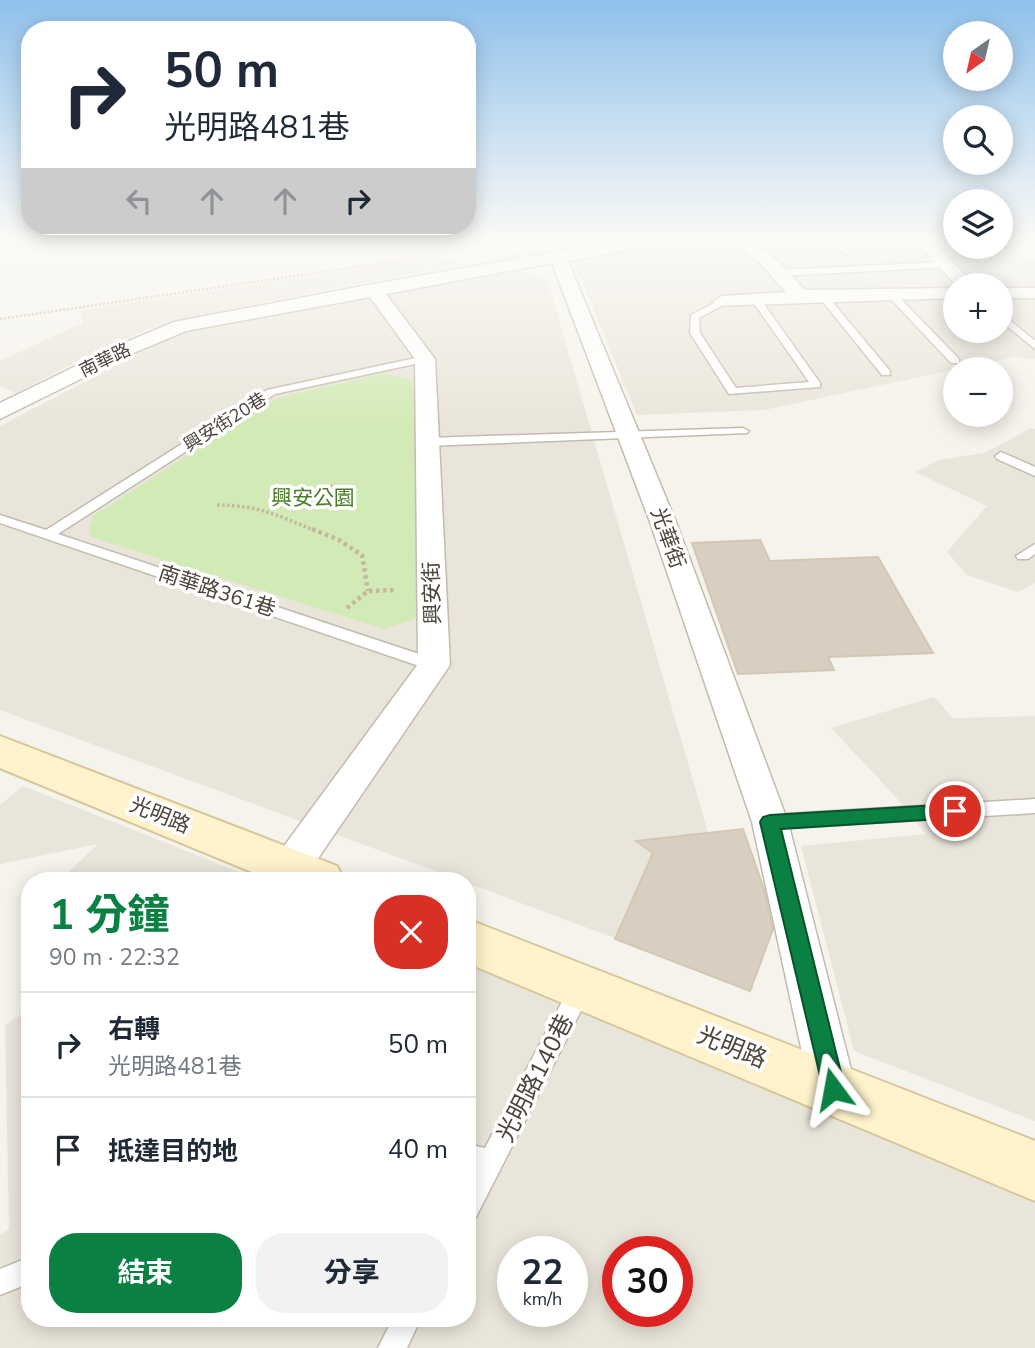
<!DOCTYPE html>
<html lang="zh-TW">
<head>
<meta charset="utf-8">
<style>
	body { margin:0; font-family:"Nunito Sans","Noto Sans TC",sans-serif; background:#f2f2f3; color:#1f2937; height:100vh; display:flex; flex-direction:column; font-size:26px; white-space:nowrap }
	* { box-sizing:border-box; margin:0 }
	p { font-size:23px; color:#747a83 }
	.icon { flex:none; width:38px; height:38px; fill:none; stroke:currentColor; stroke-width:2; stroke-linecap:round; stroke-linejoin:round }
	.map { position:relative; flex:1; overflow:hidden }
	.sheet { position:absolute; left:21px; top:872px; width:455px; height:455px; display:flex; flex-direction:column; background:#fff; border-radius:28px; box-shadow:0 4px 18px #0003 }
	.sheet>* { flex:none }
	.banner { position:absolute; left:21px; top:21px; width:455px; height:214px; border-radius:28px; box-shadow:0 4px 18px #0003; background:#fff; color:#1f2937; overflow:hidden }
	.needle { width:46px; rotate:214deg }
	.controls { position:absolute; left:943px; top:21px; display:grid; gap:14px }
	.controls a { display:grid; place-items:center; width:70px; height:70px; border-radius:50%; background:#fff; box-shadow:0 4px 18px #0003; font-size:35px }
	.speed { position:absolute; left:497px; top:1236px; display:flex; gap:14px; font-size:35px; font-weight:700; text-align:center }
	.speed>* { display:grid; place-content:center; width:91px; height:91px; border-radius:50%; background:#fff; box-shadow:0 4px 18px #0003; line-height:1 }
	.speed small { font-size:18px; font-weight:400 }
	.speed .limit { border:10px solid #d22; background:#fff; color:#111 }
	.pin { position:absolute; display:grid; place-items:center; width:60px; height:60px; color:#fff; margin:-30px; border:4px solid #fff; border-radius:50%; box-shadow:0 2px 7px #0007 }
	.me { position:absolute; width:77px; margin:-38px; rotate:347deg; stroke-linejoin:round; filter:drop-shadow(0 0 5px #0008) }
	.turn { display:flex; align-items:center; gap:24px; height:147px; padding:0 28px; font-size:32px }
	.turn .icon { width:91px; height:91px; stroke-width:2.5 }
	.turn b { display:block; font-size:49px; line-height:60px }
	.lanes { display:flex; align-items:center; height:66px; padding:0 28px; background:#0003; justify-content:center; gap:35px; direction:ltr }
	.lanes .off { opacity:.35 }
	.round { display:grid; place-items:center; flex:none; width:74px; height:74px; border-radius:28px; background:#f2f2f3 }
	.summary { display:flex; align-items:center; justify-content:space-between; height:119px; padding:0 28px }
	h1 { font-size:42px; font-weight:700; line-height:52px; color:#0b8043 }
	.cta { display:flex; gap:14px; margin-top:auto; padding:14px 28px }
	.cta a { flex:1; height:80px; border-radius:28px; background:#0b8043; color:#fff; font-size:28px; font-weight:700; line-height:80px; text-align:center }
	.cta a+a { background:#f2f2f3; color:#1f2937 }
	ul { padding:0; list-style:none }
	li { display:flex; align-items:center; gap:21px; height:105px; padding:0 28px; border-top:2px solid #e0e1e3 }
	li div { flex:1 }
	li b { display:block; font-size:26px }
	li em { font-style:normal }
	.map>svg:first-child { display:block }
	.residential { fill:#eae5da; fill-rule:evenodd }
	.green { fill:#d2eab5 }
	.building { fill:#d8cfc1; stroke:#d3c7b4; stroke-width:2 }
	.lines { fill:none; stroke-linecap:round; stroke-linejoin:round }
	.service-casing { stroke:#c2bbae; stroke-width:3 }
	.minor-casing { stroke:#c2bbae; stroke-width:3 }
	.secondary-casing { stroke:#d6c79b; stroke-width:4 }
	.path-far2 { stroke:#c4b79f; stroke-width:2.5; stroke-dasharray:2 2; stroke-linecap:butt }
	.path-far1 { stroke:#c4b79f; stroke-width:3.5; stroke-dasharray:2.5 2.5; stroke-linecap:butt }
	.path { stroke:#c4b79f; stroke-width:4.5; stroke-dasharray:3.5 3.5; stroke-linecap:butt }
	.service { fill:#fff; fill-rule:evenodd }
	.minor { fill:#fff; fill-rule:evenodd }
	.secondary { fill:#fff3cd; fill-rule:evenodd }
	.route { fill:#0b8043; stroke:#07532c; stroke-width:2 }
	.labels { text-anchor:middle; stroke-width:7; stroke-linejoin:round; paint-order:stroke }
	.far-street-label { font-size:18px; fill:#4b4439; stroke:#fff }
	.park-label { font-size:21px; fill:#4a7f2a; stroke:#fff }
	.street-label { font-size:21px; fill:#4b4439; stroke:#fff }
	.near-street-label { font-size:24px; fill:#4b4439; stroke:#fff }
</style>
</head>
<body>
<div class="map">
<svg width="1035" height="1348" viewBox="0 0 1035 1348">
	<rect width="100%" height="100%" fill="#f6f3ec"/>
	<!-- residential -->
	<g class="residential">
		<path d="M 692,237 L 950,237 L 955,239 L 956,247 L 975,247 L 987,251 L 998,260 L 1035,261 L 1035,359 L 1014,357 L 764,410 L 637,415 L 581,279 L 572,266 L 596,254 ZM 956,285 L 1001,285 L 1001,331 L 956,331 Z"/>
		<path d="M 452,258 L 459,265 L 257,303 L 157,326 L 107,346 L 16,393 L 0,386 L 0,361 L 82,323 L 81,310 L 421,260 Z"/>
		<path d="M 515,268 L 547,279 L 754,990 L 467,883 L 467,880 L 459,880 L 0,710 L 0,426 L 166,339 L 206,325 Z"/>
		<path d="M 1031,428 L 1035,429 L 1035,583 L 1018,592 L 967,575 L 947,552 L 987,506 L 915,472 L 939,460 L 984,453 Z"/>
		<path d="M 934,697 L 953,718 L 1035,716 L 1035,1121 L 854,1051 L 801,846 L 926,834 L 894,795 L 831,728 Z"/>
		<path d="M 23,786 L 260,880 L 60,880 L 98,844 L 0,864 L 0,805 Z"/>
		<path d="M 467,963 L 1035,1189 L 1035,1348 L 0,1348 L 0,1235 L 9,1229 L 5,1025 L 30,1009 L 30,1318 L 467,1318 ZM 513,1251 L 572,1251 L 572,1311 L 513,1311 ZM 618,1251 L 677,1251 L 677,1311 L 618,1311 Z"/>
	</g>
	<!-- green -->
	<path class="green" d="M 385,373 L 411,380 L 414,394 L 419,617 L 384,629 L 91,537 L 89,527 L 93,516 L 277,398 Z"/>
	<!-- building -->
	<g class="building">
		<path d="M 760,540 L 770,561 L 878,557 L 933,653 L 828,657 L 834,670 L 738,674 L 692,543 Z"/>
		<path d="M 743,829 L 764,889 L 773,929 L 750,991 L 615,939 L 653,853 L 636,841 Z"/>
	</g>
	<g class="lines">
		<!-- service casing -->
		<g class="service-casing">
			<g id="service">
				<path d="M 498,237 L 507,237 L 521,250 L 541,261 C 527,268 507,247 498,237 Z"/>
				<path d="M 832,237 L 840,237 L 850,254 L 844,254 Z"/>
				<path d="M 945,262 L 948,263 L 948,267 L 778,276 L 774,273 L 778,270 Z"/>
				<path d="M 888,292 L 894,292 L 959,359 L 959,363 L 951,363 L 888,296 Z"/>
				<path d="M 819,293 L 825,293 L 890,371 L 890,375 L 882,375 L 819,297 Z"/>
				<path d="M 756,296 L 759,297 L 820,383 L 820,387 L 729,394 L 690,333 L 691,315 L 722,299 L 725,300 L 725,304 L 699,318 L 700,333 L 736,388 L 809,382 L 751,299 Z"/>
				<path d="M 1001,313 L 1035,341 L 1035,349 L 1001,321 Z"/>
				<path d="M 425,356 L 430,359 L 429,361 L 275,394 L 58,534 L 440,661 L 442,665 L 440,669 L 428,669 L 0,523 L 0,515 L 46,530 L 267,390 Z"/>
				<path d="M 743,428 L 749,431 L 747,433 L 427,446 L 421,442 L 427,438 Z"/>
				<path d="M 1001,452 L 1035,467 L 1035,476 L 997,459 L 995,456 Z"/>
				<path d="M 1035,544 L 1035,554 L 1028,559 L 1018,559 L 1016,556 Z"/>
				<path d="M 1035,799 L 1035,813 L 770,829 L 764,827 L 761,822 L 764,817 L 770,815 Z"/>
				<path d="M 581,978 L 589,981 L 592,988 L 589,995 L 476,1217 L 467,1220 L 467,1182 L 474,1170 L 467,1168 L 467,1144 L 485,1148 L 573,981 Z"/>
				<path d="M 30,1257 L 30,1283 L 0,1295 L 0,1269 Z"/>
				<path d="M 393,1318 L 421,1318 L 407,1348 L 378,1348 Z"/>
			</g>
		</g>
		<!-- minor casing -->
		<g class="minor-casing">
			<g id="minor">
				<path d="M 641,237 L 677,237 L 669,242 L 568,261 L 676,522 L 788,822 L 856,1089 L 849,1105 L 833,1111 L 817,1105 L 810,1089 L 752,822 L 650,522 L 552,263 L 386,294 L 435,359 L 450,665 L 304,879 L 276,879 L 271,868 L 276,857 L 418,664 L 415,359 L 370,297 L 186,331 L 131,354 L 0,419 L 0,403 L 117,346 L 174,322 L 373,284 Z"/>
				<path d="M 724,237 C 762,237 780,264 805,290 L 956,288 L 956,298 L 715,306 L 713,302 L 722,296 L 786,292 L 758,261 Z"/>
				<path d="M 911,237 L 928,237 L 975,285 L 956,285 Z"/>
				<rect x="1001" y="288" width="34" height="10"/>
			</g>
		</g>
		<!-- secondary casing -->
		<g class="secondary-casing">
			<g id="secondary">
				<path d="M 0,736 L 337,866 L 344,880 L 271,880 L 0,768 Z"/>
				<path d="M 467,919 L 1035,1141 L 1035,1201 L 467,963 Z"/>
			</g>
		</g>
		<!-- path-far2 -->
		<path class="path-far2" d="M 0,319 L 439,255"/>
		<!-- path-far1 -->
		<g class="path-far1">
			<path d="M 310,501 L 335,484"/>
			<path d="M 217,505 C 259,505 279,516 316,531"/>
		</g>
		<!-- path -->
		<g class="path">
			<path d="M 312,529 L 339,540 L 362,555 L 368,591"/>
			<path d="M 347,608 L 368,591 L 396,590"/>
		</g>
		<!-- service -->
		<use href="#service" class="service"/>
		<!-- minor -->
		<use href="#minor" class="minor"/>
		<!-- secondary -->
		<use href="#secondary" class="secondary"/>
	</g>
	<!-- sky -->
	<linearGradient id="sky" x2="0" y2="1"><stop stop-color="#8fc1ec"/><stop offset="0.56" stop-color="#fbfaf6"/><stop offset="1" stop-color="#fbfaf6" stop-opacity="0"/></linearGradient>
	<rect width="1035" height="426" fill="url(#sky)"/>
	<!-- route -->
	<path class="route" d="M 955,804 L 962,806 L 964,811 L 962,816 L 955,818 L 781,829 L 845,1089 L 841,1097 L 833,1101 L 825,1097 L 760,822 L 763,817 L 770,815 Z"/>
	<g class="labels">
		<!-- far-street labels -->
		<g class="far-street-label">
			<text transform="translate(105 360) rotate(-26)" y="6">南華路</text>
			<text transform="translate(225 422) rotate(-32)" y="6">興安街20巷</text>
		</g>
		<!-- park labels -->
		<g class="park-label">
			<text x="313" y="505">興安公園</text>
		</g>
		<!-- street labels -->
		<g class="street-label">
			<text transform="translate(668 538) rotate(70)" y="7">光華街</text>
			<text transform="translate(217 591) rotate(18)" y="7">南華路361巷</text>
			<text transform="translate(432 593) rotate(-92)" y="7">興安街</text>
			<text transform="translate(160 815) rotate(22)" y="7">光明路</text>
		</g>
		<!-- near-street labels -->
		<g class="near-street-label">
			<text transform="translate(732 1047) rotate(22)" y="8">光明路</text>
			<text transform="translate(535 1078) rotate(-63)" y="8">光明路140巷</text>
		</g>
	</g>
</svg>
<div class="controls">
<a><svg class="needle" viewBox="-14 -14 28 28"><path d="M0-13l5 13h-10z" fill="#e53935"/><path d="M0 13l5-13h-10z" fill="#747a83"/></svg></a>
<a><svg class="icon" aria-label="search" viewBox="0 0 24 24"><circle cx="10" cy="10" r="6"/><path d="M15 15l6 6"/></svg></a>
<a><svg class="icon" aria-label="layers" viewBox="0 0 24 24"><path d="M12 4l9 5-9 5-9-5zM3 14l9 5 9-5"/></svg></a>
<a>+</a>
<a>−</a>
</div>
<div class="speed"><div>22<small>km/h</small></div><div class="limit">30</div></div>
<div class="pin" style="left:955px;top:811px;background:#d93025"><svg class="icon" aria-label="arrive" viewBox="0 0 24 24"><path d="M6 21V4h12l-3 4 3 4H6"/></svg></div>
<svg class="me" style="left:833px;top:1089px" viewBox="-20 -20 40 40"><path d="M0-17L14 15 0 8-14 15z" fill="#0b8043" stroke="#fff" stroke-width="4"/></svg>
<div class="banner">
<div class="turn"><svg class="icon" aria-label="right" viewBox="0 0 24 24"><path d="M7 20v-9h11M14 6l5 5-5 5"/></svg><div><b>50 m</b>光明路481巷</div></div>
<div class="lanes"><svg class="icon off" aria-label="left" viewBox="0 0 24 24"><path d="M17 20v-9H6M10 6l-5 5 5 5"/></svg><svg class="icon off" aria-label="ahead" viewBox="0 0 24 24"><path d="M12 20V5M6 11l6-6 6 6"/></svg><svg class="icon off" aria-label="ahead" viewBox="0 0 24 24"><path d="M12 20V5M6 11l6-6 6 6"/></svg><svg class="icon" aria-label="right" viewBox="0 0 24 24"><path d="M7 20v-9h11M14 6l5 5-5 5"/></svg></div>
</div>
<section class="sheet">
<div class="summary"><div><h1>1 分鐘</h1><p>90 m · 22:32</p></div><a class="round" style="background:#d93025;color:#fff"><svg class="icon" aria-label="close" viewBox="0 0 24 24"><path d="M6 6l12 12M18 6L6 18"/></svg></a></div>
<ul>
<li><svg class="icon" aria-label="right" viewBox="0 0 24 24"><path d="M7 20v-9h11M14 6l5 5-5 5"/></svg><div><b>右轉</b><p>光明路481巷</p></div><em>50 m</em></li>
<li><svg class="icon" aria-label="arrive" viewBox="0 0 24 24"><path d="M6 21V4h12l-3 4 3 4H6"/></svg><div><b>抵達目的地</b></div><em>40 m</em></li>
</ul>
<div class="cta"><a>結束</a><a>分享</a></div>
</section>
</div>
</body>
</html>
